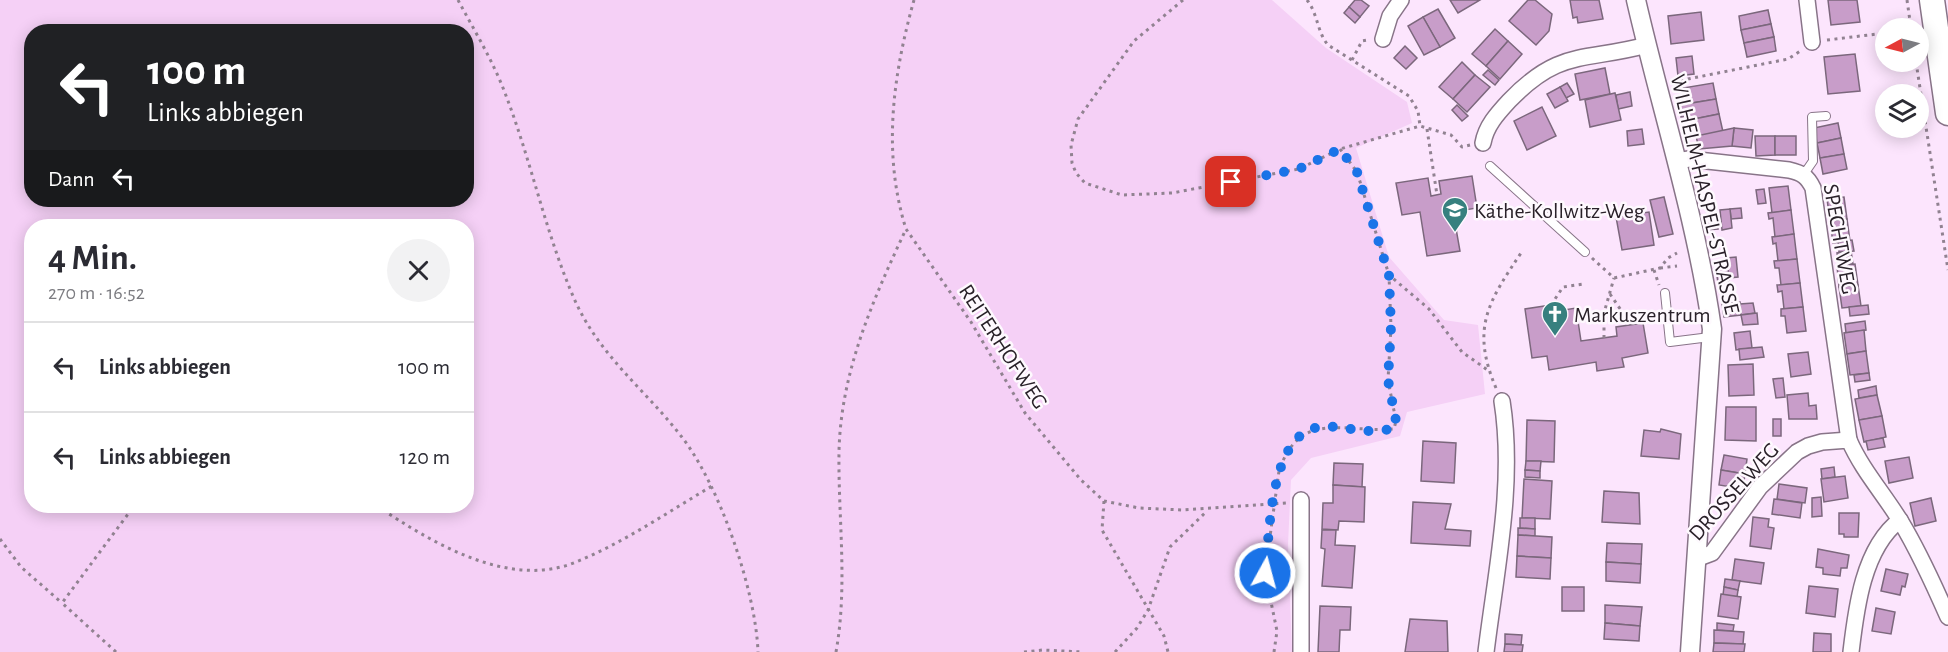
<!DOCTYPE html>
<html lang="de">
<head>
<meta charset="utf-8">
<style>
	body { margin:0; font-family:"Alegreya Sans",sans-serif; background:#f2f2f3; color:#2b2b33; height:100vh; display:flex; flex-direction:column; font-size:22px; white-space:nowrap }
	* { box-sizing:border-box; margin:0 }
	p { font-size:20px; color:#7c7c81 }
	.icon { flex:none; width:33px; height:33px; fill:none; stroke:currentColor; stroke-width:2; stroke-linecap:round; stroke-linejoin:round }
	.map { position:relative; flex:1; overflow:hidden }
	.sheet { position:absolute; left:24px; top:219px; width:450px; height:294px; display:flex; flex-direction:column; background:#fff; border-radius:24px; box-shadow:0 3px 15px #0003 }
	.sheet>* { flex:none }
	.guide { position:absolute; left:24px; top:24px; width:450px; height:183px; border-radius:24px; box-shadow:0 3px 15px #0003; background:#202124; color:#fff; overflow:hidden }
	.needle { width:39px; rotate:263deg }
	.buttons { position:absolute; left:1875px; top:18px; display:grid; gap:12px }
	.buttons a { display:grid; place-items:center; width:54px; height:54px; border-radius:50%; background:#fff; box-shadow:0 3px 15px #0003; font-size:30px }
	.pin { position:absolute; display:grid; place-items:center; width:51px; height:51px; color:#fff; margin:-26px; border-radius:12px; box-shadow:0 3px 9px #0006 }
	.me { position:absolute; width:66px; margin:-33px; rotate:7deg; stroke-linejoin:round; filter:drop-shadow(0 0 4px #0008) }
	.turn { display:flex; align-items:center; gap:21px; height:126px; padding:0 24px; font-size:27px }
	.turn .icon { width:78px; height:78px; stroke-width:2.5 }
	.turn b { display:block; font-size:42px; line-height:51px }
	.then { display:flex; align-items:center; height:57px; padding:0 24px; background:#0003; gap:12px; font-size:22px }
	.round { display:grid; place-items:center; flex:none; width:63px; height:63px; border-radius:32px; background:#f2f2f3 }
	.overview { display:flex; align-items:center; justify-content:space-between; height:102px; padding:0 24px }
	h1 { font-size:36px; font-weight:700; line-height:45px }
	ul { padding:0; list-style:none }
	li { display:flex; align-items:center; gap:18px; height:90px; padding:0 24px; border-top:2px solid #e1e1e2 }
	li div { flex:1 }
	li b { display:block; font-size:22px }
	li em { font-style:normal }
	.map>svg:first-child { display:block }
	.green { fill:#f5d0f6; fill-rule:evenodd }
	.building { fill:#c89dc9; stroke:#7b677c; stroke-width:1.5 }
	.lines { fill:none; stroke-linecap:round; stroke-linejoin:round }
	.service-casing { stroke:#887488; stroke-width:10 }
	.minor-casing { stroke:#887488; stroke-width:18 }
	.tertiary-casing { stroke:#887488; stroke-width:21 }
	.primary-casing { stroke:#887488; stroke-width:27 }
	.path { stroke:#918291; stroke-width:3; stroke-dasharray:3 4.5; stroke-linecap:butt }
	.service { stroke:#fff; stroke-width:8 }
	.minor { stroke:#fff; stroke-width:15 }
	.tertiary { stroke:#fff; stroke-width:18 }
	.primary { stroke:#fff; stroke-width:24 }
	.route { stroke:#1a73e8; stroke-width:10; stroke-dasharray:0 18 }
	.labels { text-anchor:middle; stroke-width:5; stroke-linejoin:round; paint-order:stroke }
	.street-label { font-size:22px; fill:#292129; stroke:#fef9fe }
	.poi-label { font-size:22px; fill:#292129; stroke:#fef9fe; text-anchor:start }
</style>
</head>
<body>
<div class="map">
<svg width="1948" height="652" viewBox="0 0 1948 652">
	<rect width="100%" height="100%" fill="#fce5fd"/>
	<!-- green -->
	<path class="green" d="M 0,0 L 1272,0 L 1326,48 L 1407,102 L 1412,123 L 1356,148 L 1389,257 L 1444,320 L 1478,325 L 1485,394 L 1407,412 L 1400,436 L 1311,458 L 1291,480 L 1288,545 L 1292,652 L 0,652 ZM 32,32 L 466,32 L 466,200 L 32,200 ZM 32,226 L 466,226 L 466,506 L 32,506 Z"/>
	<!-- building -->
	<g class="building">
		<path d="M 1355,0 L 1361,0 L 1369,6 L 1360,17 L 1349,7 Z"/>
		<path d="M 1450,0 L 1480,0 L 1458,13 Z"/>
		<path d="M 1528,0 L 1535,0 L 1552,14 L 1549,31 L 1536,45 L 1509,21 Z"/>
		<path d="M 1570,0 L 1599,0 L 1603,19 L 1578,23 L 1577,17 L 1573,18 Z"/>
		<path d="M 1828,0 L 1857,0 L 1860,22 L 1831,25 Z"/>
		<path d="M 1349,7 L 1360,17 L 1355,23 L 1344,13 Z"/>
		<path d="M 1438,9 L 1455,38 L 1440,47 L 1423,17 Z"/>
		<path d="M 1768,10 L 1771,24 L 1741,30 L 1739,16 Z"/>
		<path d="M 1701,12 L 1704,40 L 1671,44 L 1668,16 Z"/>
		<path d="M 1423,17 L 1440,47 L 1424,55 L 1408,26 Z"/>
		<path d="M 1771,24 L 1774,37 L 1744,43 L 1741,30 Z"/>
		<path d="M 1495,29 L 1508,41 L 1486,66 L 1472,54 Z"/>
		<path d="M 1774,37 L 1776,51 L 1747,57 L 1744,43 Z"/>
		<path d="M 1508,41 L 1522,54 L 1500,79 L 1486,66 Z"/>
		<path d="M 1405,46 L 1417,58 L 1406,69 L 1394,58 Z"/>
		<path d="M 1855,54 L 1860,91 L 1828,94 L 1824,57 Z"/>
		<path d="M 1692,56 L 1694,74 L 1678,76 L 1676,58 Z"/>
		<path d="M 1462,62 L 1475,75 L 1453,99 L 1439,87 Z"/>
		<path d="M 1605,68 L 1610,94 L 1580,100 L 1575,74 Z"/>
		<path d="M 1488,70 L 1499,80 L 1495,85 L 1483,75 Z"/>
		<path d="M 1475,75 L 1490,87 L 1467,112 L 1453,99 Z"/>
		<path d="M 1567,83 L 1574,94 L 1566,98 L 1560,87 Z"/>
		<path d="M 1713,83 L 1716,99 L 1680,105 L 1678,96 L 1685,95 L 1683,88 Z"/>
		<path d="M 1560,87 L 1568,101 L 1555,108 L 1547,94 Z"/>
		<path d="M 1630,92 L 1632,106 L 1618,109 L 1616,95 Z"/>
		<path d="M 1615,93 L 1621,120 L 1590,127 L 1585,100 Z"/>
		<path d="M 1716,99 L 1719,114 L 1689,120 L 1689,116 L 1681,117 L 1680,105 Z"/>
		<path d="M 1457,105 L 1468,116 L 1462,121 L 1452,110 Z"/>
		<path d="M 1542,107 L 1556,136 L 1527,150 L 1514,121 Z"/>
		<path d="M 1719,114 L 1723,132 L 1693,137 L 1689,120 Z"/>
		<path d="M 1838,123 L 1841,138 L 1817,143 L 1814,128 Z"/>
		<path d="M 1734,128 L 1753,130 L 1751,148 L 1732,146 Z"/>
		<path d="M 1734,128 L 1732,146 L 1699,149 L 1696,136 Z"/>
		<path d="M 1642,129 L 1644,144 L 1628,146 L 1627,131 Z"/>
		<path d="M 1755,136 L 1775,136 L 1775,155 L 1756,156 Z"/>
		<rect x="1775" y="136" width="21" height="19"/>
		<path d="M 1841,138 L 1844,154 L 1820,158 L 1817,143 Z"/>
		<path d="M 1844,154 L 1847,169 L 1823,174 L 1820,158 Z"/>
		<path d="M 1472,176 L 1477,208 L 1446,213 L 1447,218 L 1454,217 L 1460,251 L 1427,256 L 1420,212 L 1402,215 L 1396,183 L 1428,178 L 1431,196 L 1441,194 L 1439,181 Z"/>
		<path d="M 1788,186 L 1791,210 L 1772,213 L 1769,188 Z"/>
		<path d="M 1764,189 L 1766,203 L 1758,204 L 1756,190 Z"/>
		<path d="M 1664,197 L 1673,234 L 1659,237 L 1650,200 Z"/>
		<path d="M 1844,197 L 1847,219 L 1830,221 L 1827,199 Z"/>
		<path d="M 1741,208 L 1742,218 L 1731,219 L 1730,209 Z"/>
		<path d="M 1730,209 L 1732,228 L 1722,230 L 1720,210 Z"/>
		<path d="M 1791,210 L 1794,234 L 1775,237 L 1773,218 L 1769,219 L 1768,213 Z"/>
		<path d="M 1649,212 L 1654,245 L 1622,250 L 1616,217 Z"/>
		<path d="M 1847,219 L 1850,241 L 1833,243 L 1830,221 Z"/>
		<path d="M 1717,221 L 1718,229 L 1706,230 L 1705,222 Z"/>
		<path d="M 1794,234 L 1797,259 L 1778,261 L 1776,243 L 1773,244 L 1772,237 Z"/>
		<path d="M 1852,240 L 1854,251 L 1839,252 L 1838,242 Z"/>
		<path d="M 1851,251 L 1853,264 L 1839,266 L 1837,253 Z"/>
		<path d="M 1736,257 L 1738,277 L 1729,278 L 1726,258 Z"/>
		<path d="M 1797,259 L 1800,283 L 1781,285 L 1779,268 L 1775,268 L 1774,261 Z"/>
		<path d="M 1855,264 L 1858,285 L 1839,287 L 1837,266 Z"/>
		<path d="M 1728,268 L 1729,282 L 1718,283 L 1716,269 Z"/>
		<path d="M 1800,283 L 1803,307 L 1784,309 L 1782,291 L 1778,292 L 1777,285 Z"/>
		<path d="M 1858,285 L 1861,306 L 1842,308 L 1839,287 Z"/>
		<path d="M 1740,302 L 1741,315 L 1724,317 L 1722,304 Z"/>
		<path d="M 1753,303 L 1755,313 L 1741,315 L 1740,304 Z"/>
		<path d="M 1557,304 L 1558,311 L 1576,308 L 1581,341 L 1617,336 L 1616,327 L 1643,323 L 1648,353 L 1622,358 L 1624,367 L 1597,371 L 1596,362 L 1549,370 L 1547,356 L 1532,358 L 1525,309 Z"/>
		<path d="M 1868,305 L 1869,314 L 1850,316 L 1849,307 Z"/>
		<path d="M 1803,307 L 1806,331 L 1787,333 L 1785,316 L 1781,316 L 1781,309 Z"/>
		<path d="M 1757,313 L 1758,324 L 1743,325 L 1741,315 Z"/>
		<path d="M 1865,321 L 1866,330 L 1846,333 L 1845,324 Z"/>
		<path d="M 1864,330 L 1866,351 L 1847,354 L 1844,333 Z"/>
		<path d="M 1750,331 L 1752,348 L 1736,350 L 1734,333 Z"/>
		<path d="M 1762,347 L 1764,357 L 1740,360 L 1739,349 Z"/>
		<path d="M 1866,351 L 1869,373 L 1850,375 L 1847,354 Z"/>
		<path d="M 1808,352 L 1811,374 L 1791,377 L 1788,354 Z"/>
		<path d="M 1753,364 L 1754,395 L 1729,396 L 1728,365 Z"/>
		<path d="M 1869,373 L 1870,380 L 1855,382 L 1854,375 Z"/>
		<path d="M 1783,378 L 1785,397 L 1776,398 L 1773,379 Z"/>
		<path d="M 1876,386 L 1877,395 L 1859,398 L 1858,390 Z"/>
		<path d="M 1808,393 L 1809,406 L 1816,405 L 1817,419 L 1789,419 L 1787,395 Z"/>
		<path d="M 1877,395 L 1882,416 L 1859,420 L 1855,399 Z"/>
		<path d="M 1726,407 L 1756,407 L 1756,441 L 1725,440 Z"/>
		<path d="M 1882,416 L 1886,437 L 1864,442 L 1859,420 Z"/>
		<rect x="1773" y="419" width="8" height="17"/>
		<path d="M 1527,420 L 1555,421 L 1554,462 L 1526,461 Z"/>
		<path d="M 1661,429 L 1681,434 L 1679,459 L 1641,456 L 1644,430 L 1660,432 Z"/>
		<path d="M 1883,438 L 1885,447 L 1868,450 L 1866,441 Z"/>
		<path d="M 1423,441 L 1456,443 L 1454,483 L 1421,481 Z"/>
		<path d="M 1724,455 L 1747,459 L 1745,474 L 1721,470 Z"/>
		<path d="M 1909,457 L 1913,478 L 1889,483 L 1885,461 Z"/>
		<path d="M 1526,461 L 1541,461 L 1540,471 L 1525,470 Z"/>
		<path d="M 1334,463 L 1363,464 L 1362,487 L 1333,485 Z"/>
		<path d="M 1834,467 L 1835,477 L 1822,479 L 1821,469 Z"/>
		<path d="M 1525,470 L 1540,471 L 1540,478 L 1525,477 Z"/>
		<path d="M 1721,470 L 1745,474 L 1743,489 L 1719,485 Z"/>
		<path d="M 1845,476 L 1848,498 L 1824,502 L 1821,479 Z"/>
		<path d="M 1524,479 L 1552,481 L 1550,519 L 1522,518 Z"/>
		<path d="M 1779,484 L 1807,488 L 1805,503 L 1777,499 Z"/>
		<path d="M 1333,485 L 1365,487 L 1364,522 L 1339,521 L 1338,530 L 1322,529 L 1323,503 L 1333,503 Z"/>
		<path d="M 1604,491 L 1639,493 L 1640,524 L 1602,522 Z"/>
		<path d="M 1821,497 L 1822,516 L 1812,517 L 1812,498 Z"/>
		<path d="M 1931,498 L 1936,521 L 1915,526 L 1910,503 Z"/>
		<path d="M 1774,499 L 1802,503 L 1800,518 L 1772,514 Z"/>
		<path d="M 1413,502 L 1451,504 L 1445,529 L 1471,531 L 1470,546 L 1411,543 Z"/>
		<path d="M 1839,513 L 1859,513 L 1858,537 L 1844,537 L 1844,534 L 1839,534 Z"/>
		<path d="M 1753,517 L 1769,519 L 1768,527 L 1774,528 L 1771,549 L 1750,546 Z"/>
		<path d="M 1520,518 L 1535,518 L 1535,529 L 1520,528 Z"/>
		<path d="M 1518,528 L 1535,529 L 1535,536 L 1518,535 Z"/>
		<path d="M 1322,530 L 1336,530 L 1335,545 L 1355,546 L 1352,588 L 1322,586 L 1325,549 L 1321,548 Z"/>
		<path d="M 1518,535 L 1552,537 L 1551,558 L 1517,556 Z"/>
		<path d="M 1607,543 L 1642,544 L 1641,564 L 1606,562 Z"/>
		<path d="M 1818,549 L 1849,555 L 1847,568 L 1841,568 L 1840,576 L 1823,574 L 1823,568 L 1816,567 Z"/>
		<path d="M 1517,556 L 1551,558 L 1550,579 L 1516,577 Z"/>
		<path d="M 1735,559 L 1764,563 L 1761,584 L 1732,580 Z"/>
		<path d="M 1606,562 L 1641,564 L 1640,583 L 1606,581 Z"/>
		<path d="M 1886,569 L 1908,574 L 1905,587 L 1902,586 L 1900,595 L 1881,591 Z"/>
		<path d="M 1725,579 L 1740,581 L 1738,590 L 1724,587 Z"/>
		<path d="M 1809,586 L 1838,589 L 1835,617 L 1806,613 Z"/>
		<rect x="1562" y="587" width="22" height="24"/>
		<path d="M 1724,587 L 1738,590 L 1737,597 L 1723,595 Z"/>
		<path d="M 1721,594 L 1741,597 L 1738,619 L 1718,616 Z"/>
		<path d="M 1605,605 L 1642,607 L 1640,626 L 1605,623 Z"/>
		<path d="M 1320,606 L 1351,607 L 1350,630 L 1340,630 L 1339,652 L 1318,652 Z"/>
		<path d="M 1876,608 L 1895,612 L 1891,634 L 1872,631 Z"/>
		<path d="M 1410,619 L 1447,621 L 1448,652 L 1405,652 Z"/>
		<path d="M 1605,623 L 1640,626 L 1639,641 L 1604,639 Z"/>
		<path d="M 1717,623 L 1734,625 L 1733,631 L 1717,630 Z"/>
		<path d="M 1714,630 L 1744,632 L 1743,644 L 1714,643 Z"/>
		<path d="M 1814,633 L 1831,634 L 1831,652 L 1813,652 Z"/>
		<path d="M 1505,634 L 1522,635 L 1521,645 L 1505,644 Z"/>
		<path d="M 1714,643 L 1745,644 L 1744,652 L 1713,652 Z"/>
		<path d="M 1505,644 L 1523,645 L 1522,652 L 1504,652 Z"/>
	</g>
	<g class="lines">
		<!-- service casing -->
		<g class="service-casing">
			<g id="service">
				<path d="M 1490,166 L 1585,252"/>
				<path d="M 1804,174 L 1813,161 L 1812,117 L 1826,116"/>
				<path d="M 1665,293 L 1670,342 L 1710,337"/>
			</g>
		</g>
		<!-- minor casing -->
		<g class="minor-casing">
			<g id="minor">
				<path d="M 1807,0 L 1812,42"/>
				<path d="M 1383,39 L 1390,16 L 1401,0"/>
				<path d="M 1483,143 C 1486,126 1497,114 1509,101 C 1560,48 1584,62 1647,45"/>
				<path d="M 1677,161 L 1689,159 L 1789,170 C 1802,173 1807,176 1813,188 L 1849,440"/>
				<path d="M 1696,559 L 1712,553 L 1760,487 L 1797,452 L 1808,446 L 1822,442 L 1849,440 C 1862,470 1884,494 1901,522 C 1919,552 1934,585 1948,617"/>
				<path d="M 1301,652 L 1301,500"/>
				<path d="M 1486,652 C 1496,570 1515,483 1502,401"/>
				<path d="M 1851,652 C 1856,609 1863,548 1900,520"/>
			</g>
		</g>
		<!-- tertiary casing -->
		<g class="tertiary-casing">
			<path id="tertiary" d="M 1636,0 C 1661,109 1696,217 1712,329 L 1690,652"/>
		</g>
		<!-- primary casing -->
		<g class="primary-casing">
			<path id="primary" d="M 1932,0 L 1948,113"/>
		</g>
		<!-- path -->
		<g class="path">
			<path d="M 458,0 C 474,30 493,61 505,93 C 531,160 545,231 573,296 C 598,355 643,387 681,436 C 719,484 756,591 758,652"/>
			<path d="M 914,0 C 893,75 882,153 906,229 L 971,322 L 1025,413 L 1081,480 L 1104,501 L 1139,508 L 1182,510 L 1287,503"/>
			<path d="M 1183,0 L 1134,41 L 1078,119 L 1071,145 L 1072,163 L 1076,173 L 1085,183 L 1122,195 L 1172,193 L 1299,169 L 1340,149 L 1420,126 L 1451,135 L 1462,147 L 1470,145"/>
			<path d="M 1307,0 C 1318,14 1317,32 1328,45 L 1409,96 L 1418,111 L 1420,126"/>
			<path d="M 1907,0 L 1911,28"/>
			<path d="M 1827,40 L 1886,33"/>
			<path d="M 1352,60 L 1362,41 L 1368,40"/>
			<path d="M 1916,62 L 1948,270"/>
			<path d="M 1673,82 L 1788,59 L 1802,50"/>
			<path d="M 1427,129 L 1437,195"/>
			<path d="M 1340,149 L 1357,172 L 1389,275 L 1429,309 L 1462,352 L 1489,371"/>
			<path d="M 1592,258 L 1614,278 L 1660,268 L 1668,258 L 1677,253"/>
			<path d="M 1660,268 L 1677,266"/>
			<path d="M 1654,270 L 1659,285"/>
			<path d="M 1610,294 L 1631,325"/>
			<path d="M 1551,305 L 1563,287 L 1583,284"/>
			<path d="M 1604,338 L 1604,313 L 1614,278"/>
			<path d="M 1496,388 C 1470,327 1489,301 1523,250"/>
			<path d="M 1104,501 L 1102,530 L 1164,636 L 1168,652"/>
			<path d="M 377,506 C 431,542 509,590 576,562 C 623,543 668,512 712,486"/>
			<path d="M 0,539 L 21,567 L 62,603"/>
			<path d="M 116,652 L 62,603 L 134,506"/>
			<path d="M 836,652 C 848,585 838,518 839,451 C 841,371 873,300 906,229"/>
			<path d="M 1024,652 L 1043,650 L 1082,652"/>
			<path d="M 1115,652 L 1137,628 L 1148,610 L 1170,547 L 1207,511"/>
			<path d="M 1274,652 L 1277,631 L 1265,573 L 1279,471 C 1300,409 1343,433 1394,429 L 1396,421 L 1388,380 L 1391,327 L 1389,275"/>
		</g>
		<!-- service -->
		<use href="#service" class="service"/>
		<!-- minor -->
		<use href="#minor" class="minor"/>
		<!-- tertiary -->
		<use href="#tertiary" class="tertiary"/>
		<!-- primary -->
		<use href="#primary" class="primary"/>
	</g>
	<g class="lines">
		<!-- route -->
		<path class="route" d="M 1231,182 L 1299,169 L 1340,149 L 1357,172 L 1389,275 L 1391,327 L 1388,380 L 1396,421 L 1394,429 C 1385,430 1375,431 1366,431 C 1350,430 1332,424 1315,428 C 1269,440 1270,534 1265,573"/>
	</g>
	<!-- icons -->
	<defs>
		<g id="school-pin" transform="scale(1.35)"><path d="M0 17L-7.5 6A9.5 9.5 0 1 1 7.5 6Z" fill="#37807f" stroke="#fef9fe"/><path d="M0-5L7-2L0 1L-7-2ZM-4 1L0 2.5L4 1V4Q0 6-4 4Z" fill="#fff"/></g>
		<g id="church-pin" transform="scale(1.35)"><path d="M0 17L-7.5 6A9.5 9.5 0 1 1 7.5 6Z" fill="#37807f" stroke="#fef9fe"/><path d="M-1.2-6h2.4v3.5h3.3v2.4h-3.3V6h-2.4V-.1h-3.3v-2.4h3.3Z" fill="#fff"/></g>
	</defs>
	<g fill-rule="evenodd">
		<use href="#school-pin" x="1455" y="210"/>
		<use href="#church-pin" x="1555" y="314"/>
	</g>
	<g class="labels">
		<!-- street labels -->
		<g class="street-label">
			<text transform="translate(1706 194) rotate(77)" y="8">WILHELM-HASPEL-STRASSE</text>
			<text transform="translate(1841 239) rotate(80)" y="8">SPECHTWEG</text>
			<text transform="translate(1004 346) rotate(57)" y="8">REITERHOFWEG</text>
			<text transform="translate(1733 491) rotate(-48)" y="8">DROSSELWEG</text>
		</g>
		<!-- poi labels -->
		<g class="poi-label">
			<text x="1474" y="218">Käthe-Kollwitz-Weg</text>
			<text x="1574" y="322">Markuszentrum</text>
		</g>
	</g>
</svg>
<div class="buttons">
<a><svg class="needle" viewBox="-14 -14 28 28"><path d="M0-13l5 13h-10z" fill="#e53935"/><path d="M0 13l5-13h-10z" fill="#7c7c81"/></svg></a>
<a><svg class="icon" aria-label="layers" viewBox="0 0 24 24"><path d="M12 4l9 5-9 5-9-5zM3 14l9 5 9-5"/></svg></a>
</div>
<div class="pin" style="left:1231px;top:182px;background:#d93025"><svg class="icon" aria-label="arrive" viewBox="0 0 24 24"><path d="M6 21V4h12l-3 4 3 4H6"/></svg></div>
<svg class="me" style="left:1265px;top:573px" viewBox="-20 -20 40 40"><circle r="17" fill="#1a73e8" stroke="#fff" stroke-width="3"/><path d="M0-11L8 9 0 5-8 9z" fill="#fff"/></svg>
<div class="guide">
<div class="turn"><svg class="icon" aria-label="left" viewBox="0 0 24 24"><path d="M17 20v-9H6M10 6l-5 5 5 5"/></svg><div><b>100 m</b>Links abbiegen</div></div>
<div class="then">Dann<svg class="icon" aria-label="left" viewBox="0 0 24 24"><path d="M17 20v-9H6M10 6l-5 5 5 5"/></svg></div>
</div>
<section class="sheet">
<div class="overview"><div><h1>4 Min.</h1><p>270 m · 16:52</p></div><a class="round"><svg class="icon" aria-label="close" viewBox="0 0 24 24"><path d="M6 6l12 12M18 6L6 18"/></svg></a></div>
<ul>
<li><svg class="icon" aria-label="left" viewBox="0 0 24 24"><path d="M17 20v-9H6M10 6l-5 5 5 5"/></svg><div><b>Links abbiegen</b></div><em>100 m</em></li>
<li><svg class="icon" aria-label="left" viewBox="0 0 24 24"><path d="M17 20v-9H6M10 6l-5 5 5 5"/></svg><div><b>Links abbiegen</b></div><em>120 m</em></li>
</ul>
</section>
</div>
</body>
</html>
